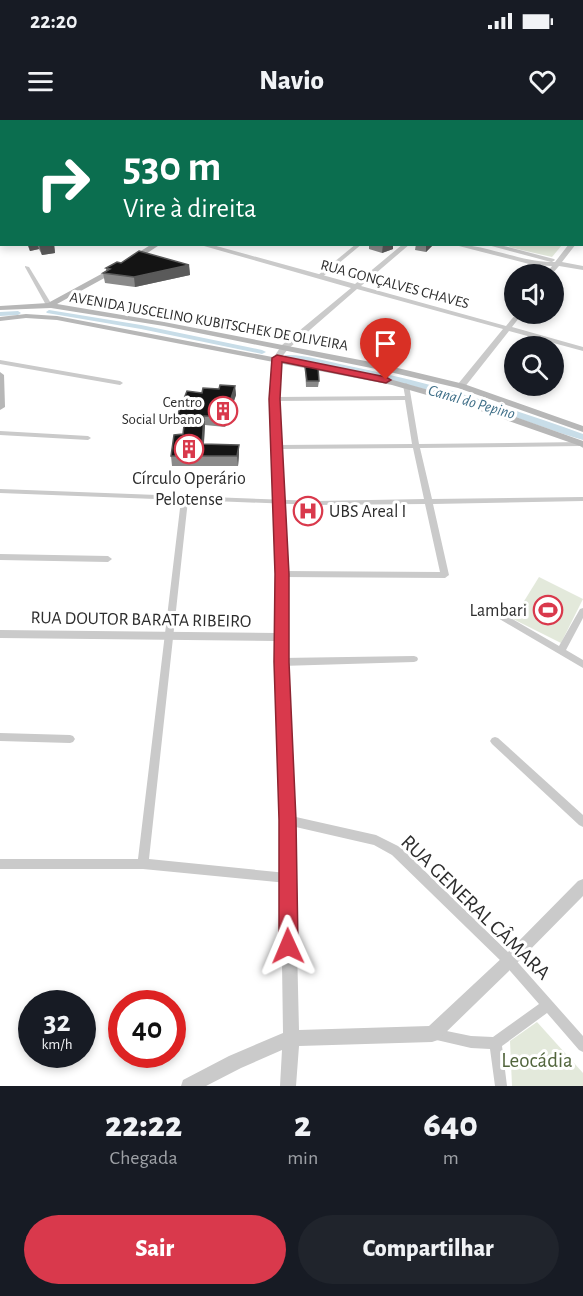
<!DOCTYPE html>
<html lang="pt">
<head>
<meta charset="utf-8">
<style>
	body { margin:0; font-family:"Alegreya Sans",sans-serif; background:#20242c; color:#f1f3f6; height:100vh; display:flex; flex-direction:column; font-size:22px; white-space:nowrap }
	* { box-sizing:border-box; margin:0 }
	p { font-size:20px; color:#9ea1a6 }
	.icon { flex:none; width:33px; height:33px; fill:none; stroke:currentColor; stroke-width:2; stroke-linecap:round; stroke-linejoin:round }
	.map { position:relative; height:966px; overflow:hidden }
	.side { display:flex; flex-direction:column; background:#171b24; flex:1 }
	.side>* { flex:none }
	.hud { position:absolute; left:0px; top:0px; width:584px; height:126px; box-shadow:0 3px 9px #0003; background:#0b6e4f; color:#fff; overflow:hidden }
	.buttons { position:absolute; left:504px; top:144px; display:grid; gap:12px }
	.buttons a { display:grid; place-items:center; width:60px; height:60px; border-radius:50%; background:#171b24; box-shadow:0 3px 9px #0003; font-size:30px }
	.speed { position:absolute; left:18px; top:870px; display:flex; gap:12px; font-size:30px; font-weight:700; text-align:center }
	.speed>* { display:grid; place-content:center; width:78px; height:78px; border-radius:50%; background:#171b24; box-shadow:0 3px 9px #0003; line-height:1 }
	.speed small { font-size:15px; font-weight:400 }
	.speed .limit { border:9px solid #d22; background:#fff; color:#111 }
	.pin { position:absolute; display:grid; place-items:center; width:51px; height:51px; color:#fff; margin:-62px -26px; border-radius:50% 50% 50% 0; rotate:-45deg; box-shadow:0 0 6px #0007 }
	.pin .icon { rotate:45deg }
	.me { position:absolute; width:66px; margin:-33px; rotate:359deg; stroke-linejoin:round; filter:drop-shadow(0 0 4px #0008) }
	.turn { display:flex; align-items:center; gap:21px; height:126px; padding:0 24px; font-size:27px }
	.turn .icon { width:78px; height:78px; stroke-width:2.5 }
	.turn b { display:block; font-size:42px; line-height:51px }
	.eta { display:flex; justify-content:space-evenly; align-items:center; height:102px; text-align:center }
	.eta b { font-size:36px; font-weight:800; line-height:42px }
	.primary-button { display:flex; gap:12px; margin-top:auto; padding:12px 24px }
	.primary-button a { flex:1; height:69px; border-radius:36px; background:#d9394c; color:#fff; font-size:24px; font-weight:800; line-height:69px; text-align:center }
	.primary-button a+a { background:#20242c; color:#f1f3f6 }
	.status { display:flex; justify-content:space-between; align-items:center; height:42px; padding:0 30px; background:#171b24; direction:ltr }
	.status svg { height:16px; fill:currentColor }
	header { display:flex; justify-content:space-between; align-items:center; height:78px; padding:0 24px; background:#171b24; font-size:27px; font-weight:800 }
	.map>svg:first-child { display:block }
	.green { fill:#e3e9db }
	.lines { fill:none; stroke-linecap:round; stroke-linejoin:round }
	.canal { fill:#c8dde8; fill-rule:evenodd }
	.minor { fill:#cacaca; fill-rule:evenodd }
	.tertiary { fill:#cacaca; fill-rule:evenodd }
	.secondary { fill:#b7b7b7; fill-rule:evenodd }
	.wall { fill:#8a8a8a }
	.shaded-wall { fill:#5a5a5a }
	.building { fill:#141414; stroke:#5a5a5a; stroke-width:1.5 }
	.route { fill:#d9394c; stroke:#8d2531; stroke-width:1.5 }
	.labels { text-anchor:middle; stroke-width:6; stroke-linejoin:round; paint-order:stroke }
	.far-street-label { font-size:15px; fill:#2d2d2d; stroke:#fff }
	.far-poi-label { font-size:15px; fill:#2d2d2d; stroke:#fff; text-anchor:end }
	.far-water-label { font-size:16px; font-style:italic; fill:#417089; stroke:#fff }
	.poi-label { font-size:18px; fill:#2d2d2d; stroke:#fff }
	.street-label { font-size:18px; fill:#2d2d2d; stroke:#fff }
	.near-street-label { font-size:21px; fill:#2d2d2d; stroke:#fff }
	.near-park-label { font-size:21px; fill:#52653d; stroke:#fff }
</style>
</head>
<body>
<div class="status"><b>22:20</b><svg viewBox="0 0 49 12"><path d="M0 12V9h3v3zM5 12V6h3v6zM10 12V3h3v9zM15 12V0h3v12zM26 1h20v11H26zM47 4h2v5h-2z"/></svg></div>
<header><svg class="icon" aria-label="menu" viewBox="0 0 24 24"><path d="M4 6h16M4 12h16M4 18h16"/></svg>Navio<svg class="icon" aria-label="heart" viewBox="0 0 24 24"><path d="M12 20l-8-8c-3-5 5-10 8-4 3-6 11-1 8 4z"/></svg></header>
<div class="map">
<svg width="583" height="966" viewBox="0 0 583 966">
	<rect width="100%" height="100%" fill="#fff"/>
	<!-- green -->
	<g class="green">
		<path d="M 512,124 L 562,124 L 562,125 L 552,137 L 509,127 Z"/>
		<path d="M 539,457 L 583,479 L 561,523 L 513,499 Z"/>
		<path d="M 537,902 L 583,953 L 583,966 L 512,966 L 510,921 Z"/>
	</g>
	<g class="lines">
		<!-- canal -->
		<g class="canal">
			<path d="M 49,190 L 141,205 L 262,230 L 266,232 L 262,234 L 141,209 L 47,193 L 46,192 Z"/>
			<path d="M 0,192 L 18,191 L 21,193 L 18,195 L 0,196 Z"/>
			<path d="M 285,235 C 304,234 330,242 349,246 C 429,262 506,286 583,314 L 583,320 C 545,309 508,293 470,282 C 410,264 350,250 288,239 L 284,237 Z"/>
		</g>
		<!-- minor -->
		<g class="minor">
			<path d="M 216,0 L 220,0 L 218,2 L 214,2 Z"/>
			<rect x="582" y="77" width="1" height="2"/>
			<path d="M 356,124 L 362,124 L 321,158 L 317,158 L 317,156 Z"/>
			<path d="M 25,146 L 29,147 L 52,185 L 51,186 L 46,185 L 25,147 Z"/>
			<path d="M 0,240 L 120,261 L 123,263 L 120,265 L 0,244 Z"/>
			<path d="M 406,263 L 409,265 L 419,324 L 583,322 L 583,328 L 580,326 L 420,328 L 432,379 L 583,377 L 583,381 L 433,384 L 449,455 L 445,458 L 282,457 L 278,454 L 282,451 L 440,452 L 425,384 L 316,385 L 188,380 L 149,739 L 287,753 L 291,754 L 292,758 L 291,762 L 287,763 L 143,749 L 0,749 L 0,739 L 138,739 L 181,380 L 0,373 L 0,369 L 316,381 L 424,379 L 413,328 L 277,329 L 274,327 L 277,325 L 412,324 L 405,280 L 275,281 L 272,279 L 275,277 L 405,276 L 403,265 Z"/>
			<path d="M 0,311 L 88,316 L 91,318 L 88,320 L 0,315 Z"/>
			<path d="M 0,434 L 108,436 L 112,439 L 108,442 L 0,440 Z"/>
			<path d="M 583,488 L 583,498 L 566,530 L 583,540 L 583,548 L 491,494 L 490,492 L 491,490 L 497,490 L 559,526 L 580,489 Z"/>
			<path d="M 414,536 L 417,537 L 418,539 L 417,541 L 414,542 L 281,546 L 278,544 L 277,542 L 278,540 L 281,538 Z"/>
			<path d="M 0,613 L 70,615 L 73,616 L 75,619 L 73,622 L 70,623 L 0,621 Z"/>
			<path d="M 495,617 L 498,618 L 583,695 L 583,707 L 579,705 L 492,624 L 490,621 L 492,618 Z"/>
			<path d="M 287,695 L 376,715 L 400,727 L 513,837 L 583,916 L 583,932 L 579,930 L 547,893 L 502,926 L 507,966 L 495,966 L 490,929 L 471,928 L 428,918 L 426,914 L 428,910 L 432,908 L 471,916 L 493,917 L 539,884 L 505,845 L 392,735 L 374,725 L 287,705 L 283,703 L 282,700 L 283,697 Z"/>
		</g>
		<!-- tertiary -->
		<g class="tertiary">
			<path d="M 550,0 L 555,0 L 549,2 Z"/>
			<rect x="0" y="16" width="2" height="3"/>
			<rect x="582" y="19" width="1" height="2"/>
			<rect x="582" y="49" width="1" height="4"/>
			<rect x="0" y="69" width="2" height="4"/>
			<path d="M 582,111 L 583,111 L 582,116 Z"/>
			<path d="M 197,124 L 209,124 L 355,164 L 403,124 L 410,124 L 361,166 L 506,206 L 516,194 L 522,194 L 512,207 L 583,227 L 583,231 L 509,211 L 464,268 L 458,268 L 458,264 L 503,209 L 357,169 L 288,229 L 281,238 L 279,279 L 287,454 L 287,542 L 294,700 L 299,910 L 429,906 L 504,836 L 578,761 L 583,759 L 583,776 L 514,846 L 438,920 L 432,922 L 299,926 L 296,966 L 280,966 L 282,930 L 241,948 L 206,966 L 181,966 L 183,960 L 229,936 L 283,913 L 280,700 L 276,521 L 0,518 L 0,510 L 276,513 L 277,454 L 271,279 L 273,238 L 282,225 L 351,168 Z"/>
			<path d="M 451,124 C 485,124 517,141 551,142 L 484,124 L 496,124 L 554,139 L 555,140 L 552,142 L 555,142 L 569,124 L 576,124 L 562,142 L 583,146 L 583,150 L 559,146 L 552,154 L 546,154 L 552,146 L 533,145 Z"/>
		</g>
		<!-- secondary -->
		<g class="secondary">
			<path d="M 367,0 L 373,0 L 365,2 Z"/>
			<path d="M 2,26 L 2,30 L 0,31 L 0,27 Z"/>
			<path d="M 152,124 L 161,124 L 135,141 L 128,139 Z"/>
			<path d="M 116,146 L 120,148 L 119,150 L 57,184 L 164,202 L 381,244 L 464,264 L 583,306 L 583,312 L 458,268 L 381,250 L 164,206 L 51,188 L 0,190 L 0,186 L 48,183 Z"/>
			<path d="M 26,194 L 57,196 L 393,260 L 479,284 L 583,321 L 583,327 L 472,288 L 392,265 L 57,200 L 26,198 L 0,201 L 0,197 Z"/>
			<path d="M 0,252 L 4,255 L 5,287 L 0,290 Z"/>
		</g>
	</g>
	<!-- wall -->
	<g class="wall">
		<path d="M 27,124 L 54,124 L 55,133 L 42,135 L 39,129 L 30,131 Z"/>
		<path d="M 369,124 L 393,124 L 393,129 L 382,133 L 369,129 Z"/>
		<path d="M 416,124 L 434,124 L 426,132 L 415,130 Z"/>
		<path d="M 121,143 L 189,145 L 190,155 L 135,167 L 105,163 L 103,153 L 106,152 L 106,148 Z"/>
		<path d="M 305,247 L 319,261 L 318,267 L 306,267 Z"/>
		<path d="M 235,266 L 236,275 L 225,307 L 205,305 L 204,324 L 239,334 L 238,346 L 172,346 L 171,336 L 183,314 L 184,306 L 178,306 L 177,296 L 202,273 Z"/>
	</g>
	<!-- shaded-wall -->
	<g class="shaded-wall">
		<path d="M 28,124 L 37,124 L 39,129 L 30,131 Z"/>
		<path d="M 44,124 L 54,124 L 55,133 L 42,135 L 39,125 Z"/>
		<path d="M 383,124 L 393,124 L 393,129 L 382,133 Z"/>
		<path d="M 427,124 L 434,124 L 426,132 L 426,125 Z"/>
		<path d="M 189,145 L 190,155 L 135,167 L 134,157 Z"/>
		<path d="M 235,266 L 236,275 L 225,307 L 225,297 Z"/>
		<path d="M 204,296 L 205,305 L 203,334 L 202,324 Z"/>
		<path d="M 239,325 L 239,334 L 238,346 L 237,336 Z"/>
	</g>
	<!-- building -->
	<g class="building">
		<path d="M 56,0 L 68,0 L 75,2 L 52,2 Z"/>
		<path d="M 139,131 L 189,145 L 134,157 L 103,153 L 110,149 L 106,148 L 117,142 L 121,143 Z"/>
		<path d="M 305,247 L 318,247 L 319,261 L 307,261 Z"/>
		<path d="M 220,265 L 235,266 L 225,297 L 204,296 L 202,324 L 239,325 L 237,336 L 171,336 L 174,315 L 183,314 L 185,297 L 177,296 L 187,271 L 202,273 L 203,268 L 219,269 Z"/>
	</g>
	<!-- route -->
	<path class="route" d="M 277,235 L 386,257 L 391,260 L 386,263 L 282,242 L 280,279 L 289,454 L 289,542 L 296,700 L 298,826 L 295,833 L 288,836 L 282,833 L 279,826 L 279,700 L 274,542 L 275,454 L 269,279 L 272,238 Z"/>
	<!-- icons -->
	<defs>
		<g id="building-ring" transform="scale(1.5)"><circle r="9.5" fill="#fff" stroke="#d9394c" stroke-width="1.5"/><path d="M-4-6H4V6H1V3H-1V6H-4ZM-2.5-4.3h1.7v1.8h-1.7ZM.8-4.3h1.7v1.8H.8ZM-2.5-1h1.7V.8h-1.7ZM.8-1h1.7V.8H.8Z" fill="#d9394c"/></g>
		<g id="hospital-ring" transform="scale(1.5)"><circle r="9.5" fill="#fff" stroke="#d9394c" stroke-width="1.5"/><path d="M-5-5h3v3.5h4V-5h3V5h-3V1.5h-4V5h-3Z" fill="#d9394c"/></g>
		<g id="stadium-ring" transform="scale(1.5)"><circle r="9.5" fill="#fff" stroke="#d9394c" stroke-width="1.5"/><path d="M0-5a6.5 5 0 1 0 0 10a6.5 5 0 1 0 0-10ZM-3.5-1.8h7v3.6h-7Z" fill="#d9394c"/></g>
	</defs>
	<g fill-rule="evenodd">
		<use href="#building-ring" x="223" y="291"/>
		<use href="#building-ring" x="189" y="329"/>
		<use href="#hospital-ring" x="308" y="391"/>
		<use href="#stadium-ring" x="548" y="490"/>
	</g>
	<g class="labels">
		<!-- far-street labels -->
		<g class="far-street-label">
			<text transform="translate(395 164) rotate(15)" y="5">RUA GONÇALVES CHAVES</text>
			<text transform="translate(209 201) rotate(10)" y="5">AVENIDA JUSCELINO KUBITSCHEK DE OLIVEIRA</text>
		</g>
		<!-- far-poi labels -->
		<g class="far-poi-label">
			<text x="202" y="287">Centro<tspan x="202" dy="17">Social Urbano</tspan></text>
		</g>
		<!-- far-water labels -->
		<g class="far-water-label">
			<text transform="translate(472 281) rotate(16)" y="6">Canal do Pepino</text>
		</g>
		<!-- poi labels -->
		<g class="poi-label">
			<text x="189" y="364">Círculo Operário<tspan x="189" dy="21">Pelotense</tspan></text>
			<text x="329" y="397" text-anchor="start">UBS Areal I</text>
			<text x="527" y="496" text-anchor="end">Lambari</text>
		</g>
		<!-- street labels -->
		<g class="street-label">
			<text transform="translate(141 499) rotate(1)" y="6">RUA DOUTOR BARATA RIBEIRO</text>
		</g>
		<!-- near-street labels -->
		<g class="near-street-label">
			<text transform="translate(476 787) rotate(44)" y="7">RUA GENERAL CÂMARA</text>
		</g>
		<!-- near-park labels -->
		<g class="near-park-label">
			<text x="537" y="947">Leocádia</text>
		</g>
	</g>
</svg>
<div class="buttons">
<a><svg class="icon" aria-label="sound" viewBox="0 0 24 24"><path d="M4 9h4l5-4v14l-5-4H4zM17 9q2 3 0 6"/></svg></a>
<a><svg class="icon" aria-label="search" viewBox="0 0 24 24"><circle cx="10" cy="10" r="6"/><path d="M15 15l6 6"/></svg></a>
</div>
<div class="speed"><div>32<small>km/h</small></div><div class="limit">40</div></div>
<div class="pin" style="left:386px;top:260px;background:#d93025"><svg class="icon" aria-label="arrive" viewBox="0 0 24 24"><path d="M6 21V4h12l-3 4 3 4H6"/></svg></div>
<svg class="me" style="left:288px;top:826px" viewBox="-20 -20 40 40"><path d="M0-17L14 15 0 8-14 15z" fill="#d9394c" stroke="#fff" stroke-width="4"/></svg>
<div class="hud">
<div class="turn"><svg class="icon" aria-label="right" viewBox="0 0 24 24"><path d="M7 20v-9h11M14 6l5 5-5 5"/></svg><div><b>530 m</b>Vire à direita</div></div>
</div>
</div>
<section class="side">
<div class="eta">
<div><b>22:22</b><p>Chegada</p></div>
<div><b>2</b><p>min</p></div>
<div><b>640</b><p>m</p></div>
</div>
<div class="primary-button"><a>Sair</a><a>Compartilhar</a></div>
</section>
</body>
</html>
